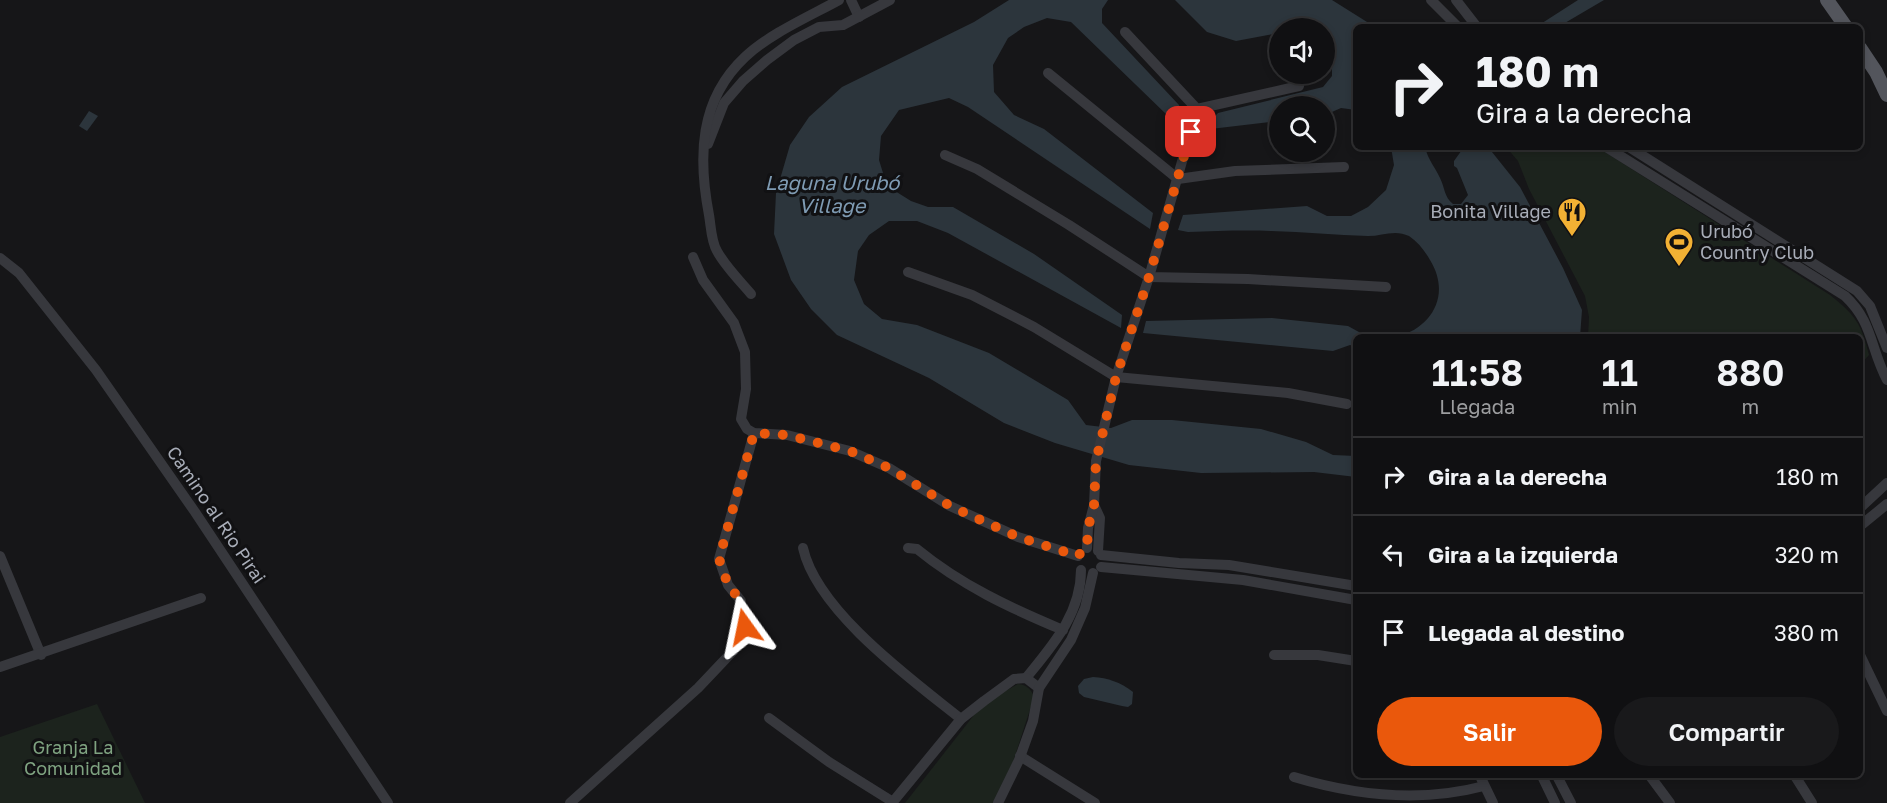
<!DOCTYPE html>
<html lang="es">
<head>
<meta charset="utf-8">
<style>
	body { margin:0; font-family:"Golos Text",sans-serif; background:#19191b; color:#f1f3f6; height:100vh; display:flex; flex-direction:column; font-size:22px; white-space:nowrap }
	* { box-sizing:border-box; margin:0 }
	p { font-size:20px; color:#9c9d9f }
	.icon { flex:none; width:33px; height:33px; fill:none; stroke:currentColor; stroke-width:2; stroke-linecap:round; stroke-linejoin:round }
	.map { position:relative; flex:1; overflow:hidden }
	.panel { position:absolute; left:1353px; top:334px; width:510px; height:444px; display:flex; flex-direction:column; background:#101012; border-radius:9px; box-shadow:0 3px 9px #0003,0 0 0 2px #303032 }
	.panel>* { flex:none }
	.hud { position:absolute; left:1353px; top:24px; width:510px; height:126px; border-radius:9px; box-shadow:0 3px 9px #0003,0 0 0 2px #303032; background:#101012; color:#f1f3f6; overflow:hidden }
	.controls { position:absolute; left:1269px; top:18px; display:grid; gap:12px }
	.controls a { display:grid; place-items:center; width:66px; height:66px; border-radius:50%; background:#101012; box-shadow:0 3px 9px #0003,0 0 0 2px #303032; font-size:30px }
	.pin { position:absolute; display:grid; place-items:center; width:51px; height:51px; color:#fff; margin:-26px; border-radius:12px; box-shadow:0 3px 9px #0006 }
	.me { position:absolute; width:66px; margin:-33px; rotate:348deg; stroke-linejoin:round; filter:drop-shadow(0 0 4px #0008) }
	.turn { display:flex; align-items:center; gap:21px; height:126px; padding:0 24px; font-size:27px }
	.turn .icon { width:78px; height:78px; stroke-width:2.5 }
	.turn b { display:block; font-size:42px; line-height:51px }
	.eta { display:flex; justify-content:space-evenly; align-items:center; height:102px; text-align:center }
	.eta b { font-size:36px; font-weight:600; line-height:42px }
	.cta { display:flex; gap:12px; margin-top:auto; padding:12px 24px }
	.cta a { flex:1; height:69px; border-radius:36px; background:#ea580c; color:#fff; font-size:24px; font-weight:600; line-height:69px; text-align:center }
	.cta a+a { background:#19191b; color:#f1f3f6 }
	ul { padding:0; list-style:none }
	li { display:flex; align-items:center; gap:18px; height:78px; padding:0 24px; border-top:2px solid #303032 }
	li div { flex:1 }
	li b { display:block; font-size:22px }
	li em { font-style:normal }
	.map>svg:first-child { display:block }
	.green { fill:#1c231d }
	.water { fill:#2c353c }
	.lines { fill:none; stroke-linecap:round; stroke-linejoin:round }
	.minor { stroke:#37383d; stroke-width:10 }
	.major { stroke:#53555c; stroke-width:14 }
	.route { stroke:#ea580c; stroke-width:10; stroke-dasharray:0 18 }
	.labels { text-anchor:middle; stroke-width:6; stroke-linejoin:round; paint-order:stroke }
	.poi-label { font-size:18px; fill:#a8adb8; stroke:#111113; text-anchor:end }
	.street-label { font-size:18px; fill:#a8adb8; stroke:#111113 }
	.park-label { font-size:18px; fill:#7fa381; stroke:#111113 }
	.water-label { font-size:20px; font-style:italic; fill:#7f9bb3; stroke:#111113 }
</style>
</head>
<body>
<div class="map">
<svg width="1887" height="803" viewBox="0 0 1887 803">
	<rect width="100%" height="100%" fill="#161618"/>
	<!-- green -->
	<g class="green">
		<path d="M 1506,147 L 1597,147 L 1830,295 C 1856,316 1861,323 1869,355 L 1860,365 L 1860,338 L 1588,337 L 1589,317 L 1585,296 L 1529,189 L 1518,161 Z"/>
		<path d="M 1018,684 C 1027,685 1031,689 1034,697 L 1013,762 L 993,803 L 905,803 L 974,715 L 991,699 Z"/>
		<path d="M 97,704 L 145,803 L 0,803 L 0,737 Z"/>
	</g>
	<!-- water -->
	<g class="water">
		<path d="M 1009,0 L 1108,0 L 1102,9 L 1102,23 L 1179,105 L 1184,120 L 1167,115 L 1071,22 L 1047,18 L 1024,27 L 1008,38 L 993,65 L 994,92 L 1014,115 L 1044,129 L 1153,213 L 1150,229 L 968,107 L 949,98 L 899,110 L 881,136 L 879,160 L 887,186 L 911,201 L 928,207 L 953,207 L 1034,254 L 1122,315 L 1121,328 L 948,233 L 917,221 L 889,221 L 869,235 L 858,251 L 854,280 L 864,304 L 882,319 L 917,325 L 989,353 L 1068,400 L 1086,425 L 1111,428 L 1132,420 L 1172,420 L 1261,429 L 1306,442 L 1333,455 L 1356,456 L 1356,477 L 1314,472 L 1201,473 L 1129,465 L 1055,443 L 1004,423 L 929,378 L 837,335 L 811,309 L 791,280 L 774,234 L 776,193 L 790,145 L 809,117 L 842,87 L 974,22 Z"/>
		<path d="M 1175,0 L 1332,0 L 1375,27 L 1356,27 L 1356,110 L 1341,108 L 1325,115 L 1324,106 L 1280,106 L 1279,121 L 1202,130 L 1218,113 L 1323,87 L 1332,76 L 1332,51 L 1324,28 L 1280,28 L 1279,33 L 1236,41 L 1207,32 Z"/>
		<path d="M 1578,0 L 1604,0 L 1558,27 L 1531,27 L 1536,27 Z"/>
		<path d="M 89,111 L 98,116 L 87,131 L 79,126 Z"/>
		<path d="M 1391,147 L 1425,147 C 1428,160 1435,167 1440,178 C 1445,188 1444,197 1453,204 L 1461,204 L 1468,195 L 1457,168 L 1454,166 L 1454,161 L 1464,147 L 1488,147 L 1520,187 L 1563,268 L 1582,310 L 1580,337 L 1397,337 C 1433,327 1451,294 1430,260 C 1425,251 1418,242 1409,236 C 1395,229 1382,236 1368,236 C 1336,235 1304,232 1271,231 C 1244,230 1216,231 1188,232 L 1178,230 L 1183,215 L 1307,206 L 1327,216 L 1351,216 L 1368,207 L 1386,190 L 1394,165 Z"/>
		<path d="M 1272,318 L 1348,326 L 1368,337 L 1356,338 L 1356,347 L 1350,345 L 1333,351 L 1143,333 L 1146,321 Z"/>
		<path d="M 1093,677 C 1108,678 1120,682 1133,692 L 1132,704 L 1128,707 L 1122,706 L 1084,697 L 1079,693 L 1078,686 L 1084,679 Z"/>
	</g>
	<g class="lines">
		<!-- minor -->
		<g class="minor">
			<path d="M 851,0 L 859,17"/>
			<path d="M 1431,0 L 1458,27"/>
			<path d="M 1456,0 L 1477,27"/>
			<path d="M 1125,32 L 1197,109 L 1299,86"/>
			<path d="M 1048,73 L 1178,179 L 1235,171 L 1344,167"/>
			<path d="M 708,144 L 724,103 L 743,81 L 767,60 L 794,40 L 819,27 L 843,25 L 890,0"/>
			<path d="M 1606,147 L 1845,296 C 1873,322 1870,348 1887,380"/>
			<path d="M 1629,147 L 1857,291 L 1870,306 L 1887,348"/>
			<path d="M 945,155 L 977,169 L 1069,225 L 1149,277 L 1248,279 L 1386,287"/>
			<path d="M 693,257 L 703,280 L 734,323 L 745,352 L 746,389 L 741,419 L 747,429 L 754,433 L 787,435 L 850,451 L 889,468 L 950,506 L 1018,537 L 1078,556"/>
			<path d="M 0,258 L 19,273 L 96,370 L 195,512 L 388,803"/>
			<path d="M 908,272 L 972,295 L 1034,327 L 1116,377 L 1288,393 L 1347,404"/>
			<path d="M 751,294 C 740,281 725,266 717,251 C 711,241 711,226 709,215 C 698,157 699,100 745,57 C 769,34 810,16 839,0"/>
			<path d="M 1094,505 L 1100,518 L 1098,551"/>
			<path d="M 1860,508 L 1887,483"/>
			<path d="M 1860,526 L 1887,504"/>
			<path d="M 803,548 C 817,611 911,679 961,719"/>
			<path d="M 908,548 L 917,549 C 961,585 1010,608 1063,630"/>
			<path d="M 1087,548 L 1088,528 L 1094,505 L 1096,461 L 1116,377 L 1149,277 L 1197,109"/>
			<path d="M 1101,555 L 1179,563 L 1229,565 L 1356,586"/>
			<path d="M 0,556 L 41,655"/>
			<path d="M 1101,567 L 1243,580 L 1356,600"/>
			<path d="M 1274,655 L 1318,655 L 1356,661"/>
			<path d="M 1860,655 L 1887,711"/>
			<path d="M 0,667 L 201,598"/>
			<path d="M 1026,678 C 1052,646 1081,614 1081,570"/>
			<path d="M 769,718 L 829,762 L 893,802"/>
			<path d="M 1020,756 L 1095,803"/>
			<path d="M 1480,776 L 1493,803"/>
			<path d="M 1542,776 L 1555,803"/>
			<path d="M 1557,776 L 1571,803"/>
			<path d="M 1650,776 L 1670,803"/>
			<path d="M 1795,776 L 1812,803"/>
			<path d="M 1294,777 C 1357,796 1420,803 1484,786"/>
			<path d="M 570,803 L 698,688 L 734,650 L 745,627 L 741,601 L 728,585 L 719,559 L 754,433"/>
			<path d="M 892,803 L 961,719 L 984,701 L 1014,679 L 1026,678 L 1039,688"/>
			<path d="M 998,803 L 1019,760 L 1033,721 L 1039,688 L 1071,640 L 1085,608 L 1093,573"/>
		</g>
		<!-- major -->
		<g class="major">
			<path d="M 1827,0 L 1846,27"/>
			<path d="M 1860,48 L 1876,72 L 1887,95"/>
		</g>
	</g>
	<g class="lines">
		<!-- route -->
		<path class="route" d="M 745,627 L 741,601 L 728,585 L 719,559 L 754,433 L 787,435 L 850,451 L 889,468 L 950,506 L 1018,537 L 1078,556 L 1083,550 L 1087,548 L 1088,528 L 1094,505 L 1096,461 L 1116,377 L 1149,277 L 1191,132"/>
	</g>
	<!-- icons -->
	<defs>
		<g id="restaurant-pin" transform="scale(1.5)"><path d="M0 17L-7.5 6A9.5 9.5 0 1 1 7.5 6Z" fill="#f2b134" stroke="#111113"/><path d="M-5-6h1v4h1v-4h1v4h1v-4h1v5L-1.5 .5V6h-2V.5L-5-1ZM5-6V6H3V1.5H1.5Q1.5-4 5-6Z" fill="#111"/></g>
		<g id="stadium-pin" transform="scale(1.5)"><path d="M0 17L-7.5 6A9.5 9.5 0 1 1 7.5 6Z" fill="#f2b134" stroke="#111113"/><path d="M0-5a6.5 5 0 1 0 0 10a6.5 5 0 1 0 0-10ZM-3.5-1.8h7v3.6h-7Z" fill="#111"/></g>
	</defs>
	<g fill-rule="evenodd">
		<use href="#restaurant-pin" x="1572" y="212"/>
		<use href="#stadium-pin" x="1679" y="242"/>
	</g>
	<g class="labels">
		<!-- poi labels -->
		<g class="poi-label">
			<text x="1551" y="218">Bonita Village</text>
			<text x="1700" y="238" text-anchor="start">Urubó<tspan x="1700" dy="21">Country Club</tspan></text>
		</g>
		<!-- street labels -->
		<g class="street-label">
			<text transform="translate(216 515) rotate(56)" y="6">Camino al Rio Pirai</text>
		</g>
		<!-- park labels -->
		<g class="park-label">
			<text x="73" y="754">Granja La<tspan x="73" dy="21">Comunidad</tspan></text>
		</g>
		<!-- water labels -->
		<g class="water-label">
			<text x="832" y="190">Laguna Urubó<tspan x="832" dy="23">Village</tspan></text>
		</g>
	</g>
</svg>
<div class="controls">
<a><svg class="icon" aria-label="sound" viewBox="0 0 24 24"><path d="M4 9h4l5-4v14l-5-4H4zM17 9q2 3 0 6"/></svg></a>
<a><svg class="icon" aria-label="search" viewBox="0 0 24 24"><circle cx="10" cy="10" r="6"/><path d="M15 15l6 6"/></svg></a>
</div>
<div class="pin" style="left:1191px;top:132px;background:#d93025"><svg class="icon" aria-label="arrive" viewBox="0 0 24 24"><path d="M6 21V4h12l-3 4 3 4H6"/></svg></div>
<svg class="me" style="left:745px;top:627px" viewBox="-20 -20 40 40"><path d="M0-17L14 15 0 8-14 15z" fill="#ea580c" stroke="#fff" stroke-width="4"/></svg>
<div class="hud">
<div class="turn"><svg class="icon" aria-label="right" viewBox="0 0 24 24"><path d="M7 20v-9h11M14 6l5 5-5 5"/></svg><div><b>180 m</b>Gira a la derecha</div></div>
</div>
<section class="panel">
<div class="eta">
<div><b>11:58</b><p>Llegada</p></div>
<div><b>11</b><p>min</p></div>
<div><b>880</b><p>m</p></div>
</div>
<ul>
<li><svg class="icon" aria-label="right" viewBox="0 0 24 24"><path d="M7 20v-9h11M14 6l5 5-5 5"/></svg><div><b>Gira a la derecha</b></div><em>180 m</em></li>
<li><svg class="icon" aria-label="left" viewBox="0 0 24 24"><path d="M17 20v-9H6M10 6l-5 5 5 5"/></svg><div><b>Gira a la izquierda</b></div><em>320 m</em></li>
<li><svg class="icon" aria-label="arrive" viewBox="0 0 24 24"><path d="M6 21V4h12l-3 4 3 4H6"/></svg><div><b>Llegada al destino</b></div><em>380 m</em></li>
</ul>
<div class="cta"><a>Salir</a><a>Compartir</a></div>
</section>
</div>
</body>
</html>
